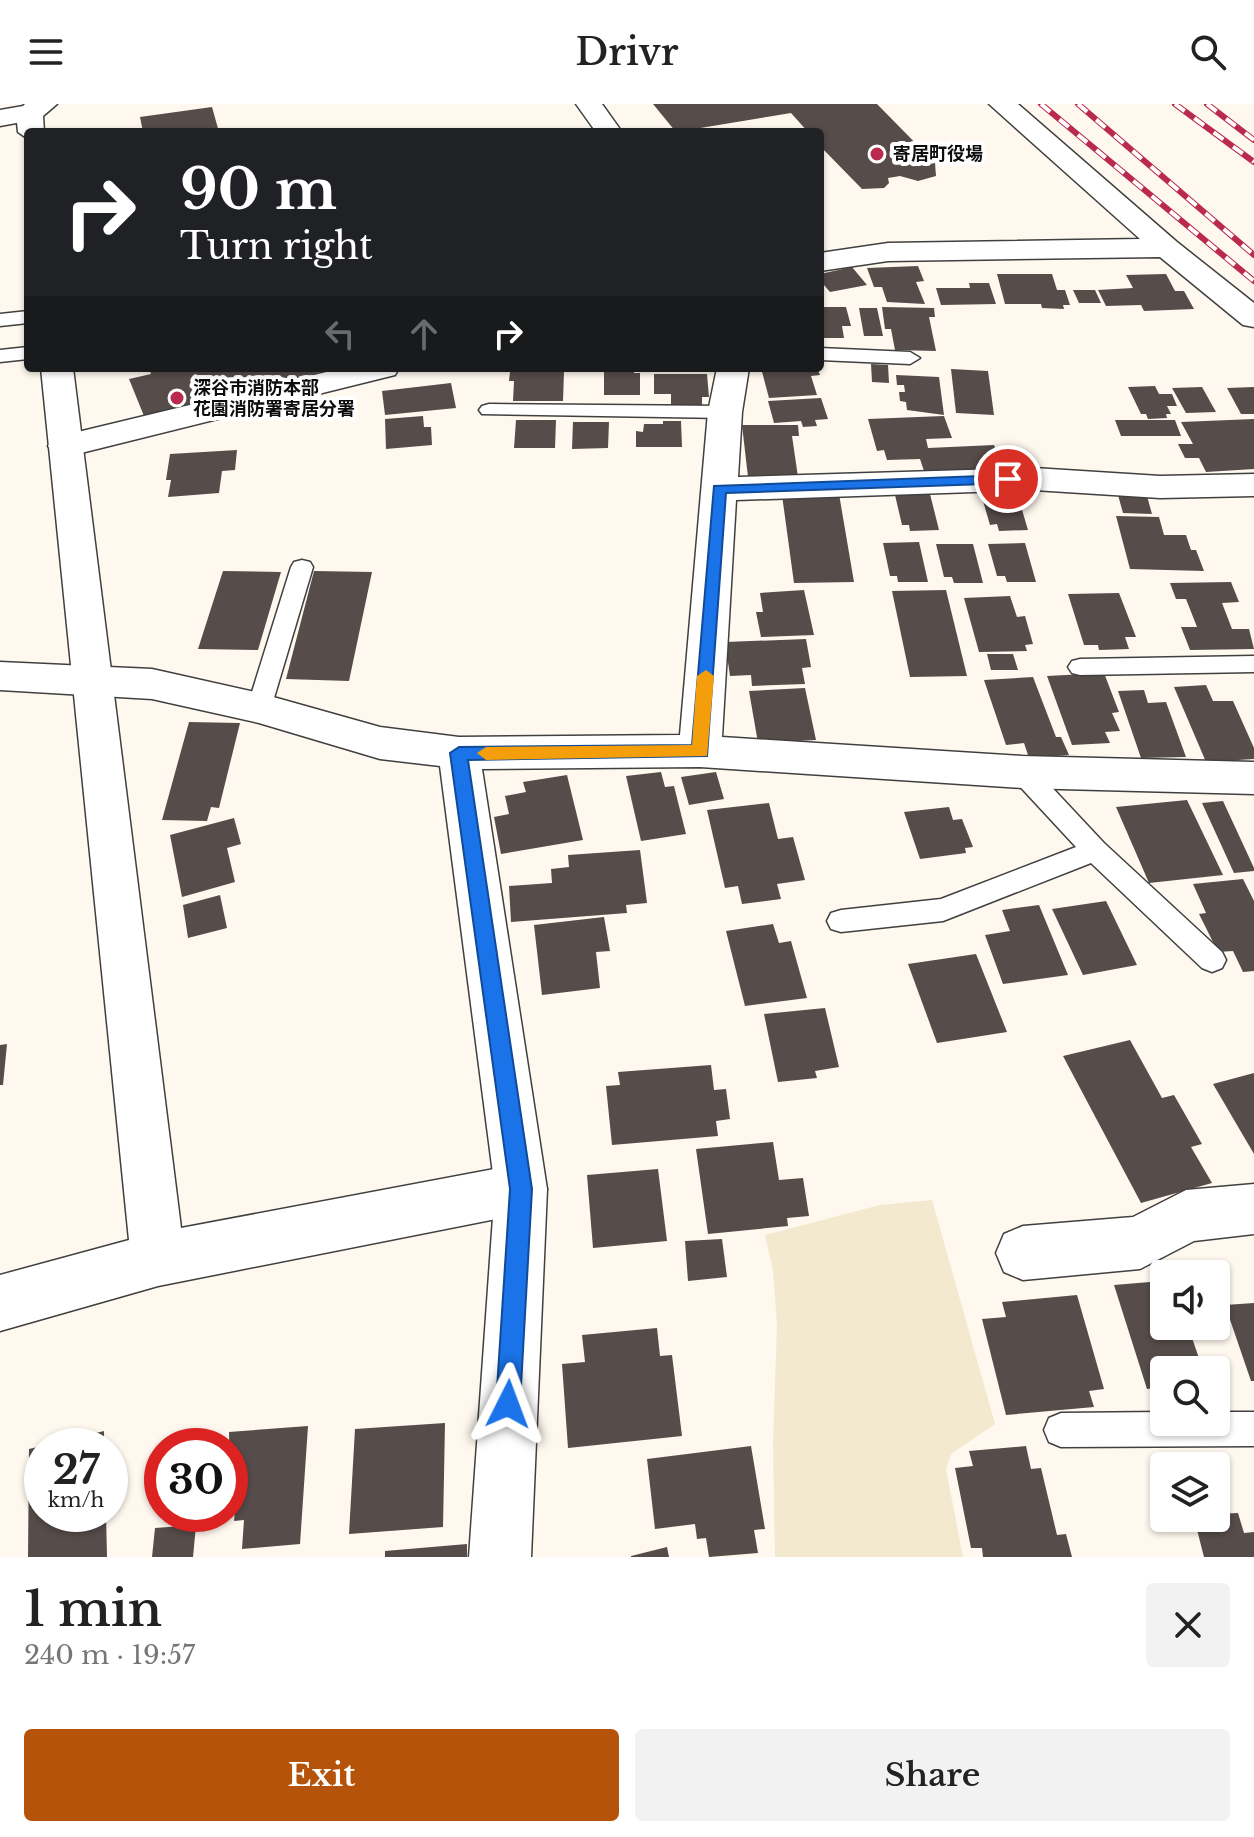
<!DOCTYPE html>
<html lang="en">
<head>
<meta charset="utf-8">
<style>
	body { margin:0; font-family:"Libre Baskerville","Noto Sans JP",serif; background:#f2f2f2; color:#222; height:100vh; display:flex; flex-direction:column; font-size:30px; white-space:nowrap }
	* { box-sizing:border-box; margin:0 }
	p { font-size:26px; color:#767676 }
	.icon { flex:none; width:44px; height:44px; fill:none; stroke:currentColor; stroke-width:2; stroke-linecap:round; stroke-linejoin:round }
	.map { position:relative; height:1453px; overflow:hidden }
	.drawer { display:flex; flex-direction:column; background:#fff; flex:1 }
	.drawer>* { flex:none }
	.guide { position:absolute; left:24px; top:24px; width:800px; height:244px; border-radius:8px; box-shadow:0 2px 6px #0004; background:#202124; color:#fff; overflow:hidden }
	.controls { position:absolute; left:1150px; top:1156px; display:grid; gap:16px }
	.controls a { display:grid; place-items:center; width:80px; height:80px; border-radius:8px; background:#fff; box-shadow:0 2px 6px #0004; font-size:40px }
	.speed { position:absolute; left:24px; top:1324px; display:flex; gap:16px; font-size:40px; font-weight:700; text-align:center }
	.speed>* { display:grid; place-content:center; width:104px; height:104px; border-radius:50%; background:#fff; box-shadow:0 2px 6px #0004; line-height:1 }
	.speed small { font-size:20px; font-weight:400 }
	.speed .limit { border:12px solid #d22; background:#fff; color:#111 }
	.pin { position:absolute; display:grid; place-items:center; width:68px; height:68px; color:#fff; margin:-34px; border:4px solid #fff; border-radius:50%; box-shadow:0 2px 8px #0007 }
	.me { position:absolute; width:88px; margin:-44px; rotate:3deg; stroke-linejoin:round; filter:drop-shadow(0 0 6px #0008) }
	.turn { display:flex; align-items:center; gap:28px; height:168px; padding:0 24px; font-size:36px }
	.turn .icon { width:104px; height:104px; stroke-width:2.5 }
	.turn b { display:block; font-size:56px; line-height:68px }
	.lanes { display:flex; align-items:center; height:76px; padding:0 24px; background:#0003; justify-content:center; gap:40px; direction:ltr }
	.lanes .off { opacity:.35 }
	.round { display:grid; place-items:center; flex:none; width:84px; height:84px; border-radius:8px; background:#f2f2f2 }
	.headline { display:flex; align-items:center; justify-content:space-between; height:136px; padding:0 24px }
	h1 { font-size:48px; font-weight:600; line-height:60px }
	.action { display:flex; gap:16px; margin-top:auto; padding:16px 24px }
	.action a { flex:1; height:92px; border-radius:8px; background:#b45309; color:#fff; font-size:32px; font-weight:600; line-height:92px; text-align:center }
	.action a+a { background:#f2f2f2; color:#222 }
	header { display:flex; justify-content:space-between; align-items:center; height:104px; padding:0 24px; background:#fff; font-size:36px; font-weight:600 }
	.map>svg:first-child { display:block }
	.farmland { fill:#f3e9cf }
	.building { fill:#564c4a }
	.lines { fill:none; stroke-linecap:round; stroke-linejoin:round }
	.service-casing { stroke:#404040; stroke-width:3 }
	.minor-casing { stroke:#404040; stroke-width:3 }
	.tertiary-casing { stroke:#404040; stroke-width:3 }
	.service { fill:#fff; fill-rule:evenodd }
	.minor { fill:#fff; fill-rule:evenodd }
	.tertiary { fill:#fff; fill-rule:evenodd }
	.rail-casing { stroke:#b92a4e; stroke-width:6 }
	.rail { stroke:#fff; stroke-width:4; stroke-dasharray:12; stroke-linecap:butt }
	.route { fill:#1a73e8; stroke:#114b97; stroke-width:2 }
	.slow { fill:#f59e0b }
	.poi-dot { fill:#b92a4e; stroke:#fff; stroke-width:3 }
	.labels { text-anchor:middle; stroke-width:8; stroke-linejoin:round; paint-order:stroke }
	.far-poi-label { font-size:18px; font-weight:bold; fill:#0d0d0d; stroke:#fff; text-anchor:start }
</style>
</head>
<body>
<header><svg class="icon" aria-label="menu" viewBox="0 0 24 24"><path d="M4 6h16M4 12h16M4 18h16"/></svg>Drivr<svg class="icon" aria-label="search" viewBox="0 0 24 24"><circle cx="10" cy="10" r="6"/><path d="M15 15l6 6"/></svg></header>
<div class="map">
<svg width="1254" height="1453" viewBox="0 0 1254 1453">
	<rect width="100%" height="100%" fill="#fef8ee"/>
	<!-- farmland -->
	<path class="farmland" d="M 932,1096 L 995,1320 L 951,1350 L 946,1365 L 963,1453 L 775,1453 L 773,1339 L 777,1221 L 773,1166 L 765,1131 L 880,1101 Z"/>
	<!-- building -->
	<g class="building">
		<path d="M 653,0 L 877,0 L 935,59 L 936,72 L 918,77 L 900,72 L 888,74 L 889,79 L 884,84 L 862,85 L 820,42 L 820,28 L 808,28 L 791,9 L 676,28 Z"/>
		<path d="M 212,3 L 219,28 L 143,28 L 140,13 Z"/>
		<path d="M 918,162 L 924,177 L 916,178 L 925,200 L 887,198 L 882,183 L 874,183 L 867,164 Z"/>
		<path d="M 852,163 L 867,181 L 830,188 L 824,181 L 820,182 L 820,170 Z"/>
		<path d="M 997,170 L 1052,170 L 1057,186 L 1065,186 L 1070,201 L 1063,201 L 1064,205 L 1042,204 L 1041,200 L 1005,200 Z"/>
		<path d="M 1166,170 L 1175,187 L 1184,187 L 1194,205 L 1144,207 L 1141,201 L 1106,202 L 1098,186 L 1133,184 L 1126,171 Z"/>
		<path d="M 969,179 L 989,179 L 996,200 L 941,201 L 936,184 L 970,184 Z"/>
		<path d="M 1073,186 L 1095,186 L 1101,199 L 1079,199 Z"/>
		<path d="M 821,203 L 846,203 L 851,222 L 842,222 L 844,234 L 820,234 Z"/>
		<path d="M 882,203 L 934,204 L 935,213 L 929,213 L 936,247 L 895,246 L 891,225 L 885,225 Z"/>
		<path d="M 859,204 L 877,204 L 883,232 L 864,232 Z"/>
		<path d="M 871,260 L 888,261 L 889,279 L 872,278 Z"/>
		<path d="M 149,264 L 332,264 L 332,265 L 144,312 L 129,275 L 151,270 Z"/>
		<path d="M 761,264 L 817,264 L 820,271 L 811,272 L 817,291 L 769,294 Z"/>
		<path d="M 604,265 L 634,265 L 634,269 L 640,269 L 640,291 L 604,291 Z"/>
		<path d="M 951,265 L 988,267 L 994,311 L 956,309 Z"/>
		<path d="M 510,268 L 564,268 L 563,297 L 513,297 L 514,277 L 509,277 Z"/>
		<path d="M 654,270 L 707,270 L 709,293 L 702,293 L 702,301 L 671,301 L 671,290 L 654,290 Z"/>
		<path d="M 896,271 L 939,273 L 944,311 L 907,306 L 906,298 L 900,297 L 899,288 L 905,288 L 904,281 L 897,281 Z"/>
		<path d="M 451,279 L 456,304 L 385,311 L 382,287 Z"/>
		<path d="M 1155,282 L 1159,290 L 1172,290 L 1177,302 L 1167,302 L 1171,310 L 1166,310 L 1167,314 L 1148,315 L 1146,310 L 1141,310 L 1128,283 Z"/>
		<path d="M 1202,283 L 1216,308 L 1186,309 L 1172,284 Z"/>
		<path d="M 1254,283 L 1254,310 L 1241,310 L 1227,284 Z"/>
		<path d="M 821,294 L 828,315 L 815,316 L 817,322 L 803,323 L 801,317 L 774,319 L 768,297 Z"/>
		<path d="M 423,312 L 424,323 L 431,323 L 432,341 L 386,345 L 385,315 Z"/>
		<path d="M 944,312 L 952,334 L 926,335 L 928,344 L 994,341 L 1003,366 L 925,370 L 920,355 L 887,356 L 884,346 L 877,347 L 868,315 Z"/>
		<path d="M 1254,315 L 1254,365 L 1206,368 L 1199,354 L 1185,354 L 1178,340 L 1193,340 L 1181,318 Z"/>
		<path d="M 516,316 L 556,316 L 555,344 L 514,344 Z"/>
		<path d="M 1115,316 L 1175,316 L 1181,332 L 1121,332 Z"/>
		<path d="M 663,317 L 681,317 L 682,343 L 636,343 L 636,327 L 643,328 L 644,320 L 663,320 Z"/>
		<path d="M 573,318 L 609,318 L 608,344 L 572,345 Z"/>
		<path d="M 742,321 L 798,321 L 799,332 L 792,332 L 798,373 L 748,373 Z"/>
		<path d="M 237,346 L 235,366 L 222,367 L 219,389 L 168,393 L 171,376 L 166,376 L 170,350 Z"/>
		<path d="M 1017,389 L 1028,426 L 999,427 L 997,420 L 990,421 L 981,390 Z"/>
		<path d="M 839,390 L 854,478 L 794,479 L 782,391 Z"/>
		<path d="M 930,390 L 939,426 L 910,427 L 909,421 L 902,421 L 895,391 Z"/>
		<path d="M 1118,391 L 1147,392 L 1152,410 L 1123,409 Z"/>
		<path d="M 1116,412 L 1159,413 L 1164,431 L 1186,431 L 1191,446 L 1196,446 L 1204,467 L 1130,465 Z"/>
		<path d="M 919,438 L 928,478 L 898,478 L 897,472 L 890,472 L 883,439 Z"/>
		<path d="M 1025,439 L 1036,478 L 1007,478 L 1005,472 L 997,472 L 988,440 Z"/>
		<path d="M 936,440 L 973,440 L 983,479 L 954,479 L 952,473 L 944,473 Z"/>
		<path d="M 223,467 L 281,468 L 258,546 L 198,545 Z"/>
		<path d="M 314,467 L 372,468 L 349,577 L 286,575 Z"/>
		<path d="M 1231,478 L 1239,498 L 1222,499 L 1232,525 L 1249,525 L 1254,545 L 1190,546 L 1181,523 L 1197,523 L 1186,495 L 1176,495 L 1170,479 Z"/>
		<path d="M 804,486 L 814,531 L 761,533 L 756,508 L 763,508 L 760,489 Z"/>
		<path d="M 946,486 L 967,572 L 910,573 L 892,487 Z"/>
		<path d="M 1119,489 L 1136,533 L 1125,533 L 1129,545 L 1099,546 L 1098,541 L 1084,541 L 1068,490 Z"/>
		<path d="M 1010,492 L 1017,513 L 1025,512 L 1033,540 L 1025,541 L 1027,547 L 979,548 L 964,494 Z"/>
		<path d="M 806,535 L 811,563 L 802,564 L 805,580 L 752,582 L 751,571 L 730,572 L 725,538 Z"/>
		<path d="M 987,550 L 1013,550 L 1018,566 L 991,566 Z"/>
		<path d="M 1104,569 L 1119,608 L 1112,609 L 1120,627 L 1105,628 L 1110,639 L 1072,641 L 1047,572 Z"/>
		<path d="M 1033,573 L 1056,633 L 1061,633 L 1069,651 L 1029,654 L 1024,639 L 1006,641 L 984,576 Z"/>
		<path d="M 1206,581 L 1213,597 L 1233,597 L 1254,644 L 1254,655 L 1206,658 L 1174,583 Z"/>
		<path d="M 805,584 L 816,636 L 758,639 L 749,587 Z"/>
		<path d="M 1144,586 L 1148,599 L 1166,598 L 1186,653 L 1141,654 L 1118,587 Z"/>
		<path d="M 189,618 L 240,619 L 219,704 L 211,703 L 207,717 L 162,716 Z"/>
		<path d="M 661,668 L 665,683 L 674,682 L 686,730 L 641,737 L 626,672 Z"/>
		<path d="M 716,668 L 724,695 L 689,701 L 681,673 Z"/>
		<path d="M 567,671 L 583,736 L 501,750 L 494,713 L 509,710 L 505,692 L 526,688 L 523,678 Z"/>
		<path d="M 1187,696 L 1223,771 L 1149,779 L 1116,703 Z"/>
		<path d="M 1223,697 L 1254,764 L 1254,767 L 1234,769 L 1202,699 Z"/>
		<path d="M 769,699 L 778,735 L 793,733 L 805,776 L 777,780 L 781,795 L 742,800 L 738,782 L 725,784 L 707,706 Z"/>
		<path d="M 949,703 L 953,716 L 962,715 L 973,743 L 965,744 L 966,749 L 920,755 L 904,708 Z"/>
		<path d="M 234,714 L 241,740 L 227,744 L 235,778 L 182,793 L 170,731 Z"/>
		<path d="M 640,746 L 647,799 L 626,801 L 627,809 L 511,818 L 509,782 L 552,779 L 551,765 L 569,763 L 568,751 Z"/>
		<path d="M 1243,775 L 1254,797 L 1254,867 L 1243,868 L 1233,847 L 1218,848 L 1199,810 L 1206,809 L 1193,780 Z"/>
		<path d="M 220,791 L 227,824 L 188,834 L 183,801 Z"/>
		<path d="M 1106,797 L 1137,861 L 1083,871 L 1052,805 Z"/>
		<path d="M 1039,801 L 1068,871 L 1003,880 L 985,831 L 1010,827 L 1002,806 Z"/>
		<path d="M 604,813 L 610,847 L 596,848 L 600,884 L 542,891 L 534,821 Z"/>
		<path d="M 773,820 L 779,839 L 791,837 L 807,894 L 745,902 L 726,827 Z"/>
		<path d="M 976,850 L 1007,928 L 937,939 L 908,860 Z"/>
		<path d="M 825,904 L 839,963 L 815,967 L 817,974 L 778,978 L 764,910 Z"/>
		<path d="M 1130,936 L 1162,994 L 1174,991 L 1202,1040 L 1191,1043 L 1212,1079 L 1141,1099 L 1063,952 Z"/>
		<path d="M 7,940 L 3,981 L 0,981 L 0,941 Z"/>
		<path d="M 711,961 L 714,986 L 726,985 L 730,1015 L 716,1017 L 718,1032 L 612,1041 L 606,982 L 620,981 L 618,968 Z"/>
		<path d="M 1254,969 L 1254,1050 L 1213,980 Z"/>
		<path d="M 773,1038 L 779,1076 L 803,1074 L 809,1112 L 787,1114 L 788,1122 L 708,1130 L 696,1045 Z"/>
		<path d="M 658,1065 L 667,1137 L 593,1144 L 587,1071 Z"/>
		<path d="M 722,1135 L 727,1173 L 688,1177 L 685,1137 Z"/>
		<path d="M 1150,1178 L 1155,1193 L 1164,1192 L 1164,1222 L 1188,1222 L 1203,1266 L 1164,1266 L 1164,1283 L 1147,1285 L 1114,1181 Z"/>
		<path d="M 1077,1191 L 1104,1285 L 1089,1287 L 1094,1303 L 1006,1311 L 982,1215 L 1006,1213 L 1002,1198 Z"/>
		<path d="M 1254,1199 L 1254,1277 L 1251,1277 L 1225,1201 Z"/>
		<path d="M 657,1224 L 660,1252 L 672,1251 L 682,1332 L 568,1344 L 562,1260 L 585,1258 L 582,1231 Z"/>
		<path d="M 445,1319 L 443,1423 L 349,1430 L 355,1325 Z"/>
		<path d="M 308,1322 L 300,1440 L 242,1445 L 244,1416 L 234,1417 L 239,1366 L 230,1367 L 229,1328 Z"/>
		<path d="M 104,1327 L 104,1342 L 47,1342 L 47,1341 Z"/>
		<path d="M 42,1342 L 42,1410 L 106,1410 L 107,1453 L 28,1453 L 29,1345 Z"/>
		<path d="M 751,1342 L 765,1425 L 754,1426 L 758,1449 L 709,1453 L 706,1434 L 697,1435 L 695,1420 L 655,1425 L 647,1355 Z"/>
		<path d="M 1026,1342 L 1031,1365 L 1041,1364 L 1057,1431 L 1066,1430 L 1072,1453 L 983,1453 L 982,1444 L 971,1444 L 955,1364 L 973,1362 L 969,1347 Z"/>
		<path d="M 1238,1409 L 1244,1429 L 1254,1428 L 1254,1453 L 1204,1453 L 1194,1414 L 1216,1414 L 1216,1410 Z"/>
		<path d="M 196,1421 L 193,1453 L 152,1453 L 155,1424 Z"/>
		<path d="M 467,1440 L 467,1453 L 385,1453 L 385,1447 Z"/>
		<path d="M 667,1443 L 669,1453 L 631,1453 L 631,1452 Z"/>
	</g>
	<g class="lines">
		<!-- service casing -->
		<g class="service-casing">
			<g id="service">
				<path d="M 28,207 L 28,219 L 0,222 L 0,210 Z"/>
				<path d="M 28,243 L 28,255 L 0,258 L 0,246 Z"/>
				<path d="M 820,244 L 910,248 L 920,254 L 910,260 L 820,256 Z"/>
				<path d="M 489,300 L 725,302 L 735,308 L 725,314 L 482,310 L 479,306 L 482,302 Z"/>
				<path d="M 302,456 L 310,458 L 313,463 L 271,604 L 268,610 L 259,613 L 250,610 L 247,604 L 291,463 L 294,458 Z"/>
				<path d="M 1254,552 L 1254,568 L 1080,571 L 1072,569 L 1068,563 L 1072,557 L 1080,555 Z"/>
				<path d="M 1022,658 L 1031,661 L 1104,739 L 1222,848 L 1226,856 L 1222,864 L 1212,868 L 1202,864 L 1091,759 L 943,817 L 841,828 L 831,825 L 827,817 L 831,809 L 841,806 L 941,795 L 1076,743 L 1013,675 L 1009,668 L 1013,661 Z"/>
				<path d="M 1164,1308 L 1164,1318 L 1216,1318 L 1216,1308 L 1254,1308 L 1254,1342 L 1061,1343 L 1049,1338 L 1044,1326 L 1049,1314 L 1061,1309 Z"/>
			</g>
		</g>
		<!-- minor casing -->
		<g class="minor-casing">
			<g id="minor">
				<path d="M 989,0 L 1018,0 L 1177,138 L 1254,199 L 1254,223 L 1243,221 L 1160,153 L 888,157 L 820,167 L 820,149 L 888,139 L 1140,135 Z"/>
				<path d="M 29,1 L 38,3 L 42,9 L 38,15 L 0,22 L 0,6 Z"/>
				<path d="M 343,264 L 399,264 L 395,271 L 65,353 L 53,350 L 48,342 L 53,334 Z"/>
				<path d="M 717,264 L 749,264 L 742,308 L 738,373 L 1034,364 L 1160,372 L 1254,370 L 1254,392 L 1160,394 L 1034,386 L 736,396 L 722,633 L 1022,652 L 1254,658 L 1254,690 L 1022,684 L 700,663 L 482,665 L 547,1085 L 531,1453 L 469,1453 L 495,1085 L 440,662 L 380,655 L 259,619 L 152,595 L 0,586 L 0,558 L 152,565 L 259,589 L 380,623 L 459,633 L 680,631 L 708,308 Z"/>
				<path d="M 1254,1080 L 1254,1130 L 1194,1137 L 1140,1165 L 1023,1176 L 1004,1168 L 996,1149 L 1004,1130 L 1023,1122 L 1133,1113 L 1186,1086 Z"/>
			</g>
		</g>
		<!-- tertiary casing -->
		<g class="tertiary-casing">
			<g id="tertiary">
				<path d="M 25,0 L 57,0 L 43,12 L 44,28 L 28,28 L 28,35 L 18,28 L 16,9 Z"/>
				<path d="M 576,0 L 602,0 L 622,28 L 596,28 Z"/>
				<path d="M 41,264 L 73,264 L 181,1124 L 521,1060 L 540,1067 L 547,1085 L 540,1103 L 521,1110 L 158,1182 L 0,1227 L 0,1171 L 129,1136 Z"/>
			</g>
		</g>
		<!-- service -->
		<use href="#service" class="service"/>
		<!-- minor -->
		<use href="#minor" class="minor"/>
		<!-- tertiary -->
		<use href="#tertiary" class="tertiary"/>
		<!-- rail casing -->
		<g class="rail-casing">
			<g id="rail">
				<path d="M 1041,0 L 1254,177"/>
				<path d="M 1078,0 L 1254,151"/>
				<path d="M 1175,0 L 1254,58"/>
				<path d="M 1207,0 L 1254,36"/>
			</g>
		</g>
		<!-- rail -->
		<use href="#rail" class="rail"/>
	</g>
	<!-- route -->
	<path class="route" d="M 1008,371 L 1016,375 L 1014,379 L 726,389 L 707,652 L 468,656 L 532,1085 L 520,1300 L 517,1308 L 508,1312 L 500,1308 L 496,1300 L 510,1085 L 450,649 L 459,643 L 692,641 L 714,382 Z"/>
	<!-- slow -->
	<path class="slow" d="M 706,566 L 714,572 L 707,652 L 486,656 L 477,649 L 486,643 L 692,641 L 697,572 Z"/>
	<!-- markers -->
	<g class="poi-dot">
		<circle cx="877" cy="50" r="8"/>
		<circle cx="177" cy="294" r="8"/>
	</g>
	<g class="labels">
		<!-- far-poi labels -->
		<g class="far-poi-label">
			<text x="893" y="56">寄居町役場</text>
			<text x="193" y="290">深谷市消防本部<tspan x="193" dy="21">花園消防署寄居分署</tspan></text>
		</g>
	</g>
</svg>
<div class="controls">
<a><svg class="icon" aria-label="sound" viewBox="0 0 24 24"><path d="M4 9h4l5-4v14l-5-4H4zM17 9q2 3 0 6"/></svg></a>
<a><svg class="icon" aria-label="search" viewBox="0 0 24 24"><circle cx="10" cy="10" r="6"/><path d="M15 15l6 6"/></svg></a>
<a><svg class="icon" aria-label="layers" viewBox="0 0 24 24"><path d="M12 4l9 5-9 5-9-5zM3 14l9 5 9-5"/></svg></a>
</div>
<div class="speed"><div>27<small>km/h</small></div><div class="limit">30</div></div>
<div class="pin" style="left:1008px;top:375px;background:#d93025"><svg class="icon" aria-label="arrive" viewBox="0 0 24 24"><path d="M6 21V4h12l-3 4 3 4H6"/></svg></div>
<svg class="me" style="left:508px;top:1300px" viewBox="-20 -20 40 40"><path d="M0-17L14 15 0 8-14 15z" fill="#1a73e8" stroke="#fff" stroke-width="4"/></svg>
<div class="guide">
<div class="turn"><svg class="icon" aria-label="right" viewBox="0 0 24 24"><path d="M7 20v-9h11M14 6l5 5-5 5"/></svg><div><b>90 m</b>Turn right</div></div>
<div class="lanes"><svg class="icon off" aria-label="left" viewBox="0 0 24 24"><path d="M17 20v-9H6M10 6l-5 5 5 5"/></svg><svg class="icon off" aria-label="ahead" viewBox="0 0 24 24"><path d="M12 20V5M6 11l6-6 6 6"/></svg><svg class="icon" aria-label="right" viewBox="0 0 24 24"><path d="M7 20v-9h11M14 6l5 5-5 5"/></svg></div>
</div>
</div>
<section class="drawer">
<div class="headline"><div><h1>1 min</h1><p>240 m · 19:57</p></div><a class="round"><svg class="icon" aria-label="close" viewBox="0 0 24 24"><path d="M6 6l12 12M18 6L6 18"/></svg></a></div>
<div class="action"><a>Exit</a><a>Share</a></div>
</section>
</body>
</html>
